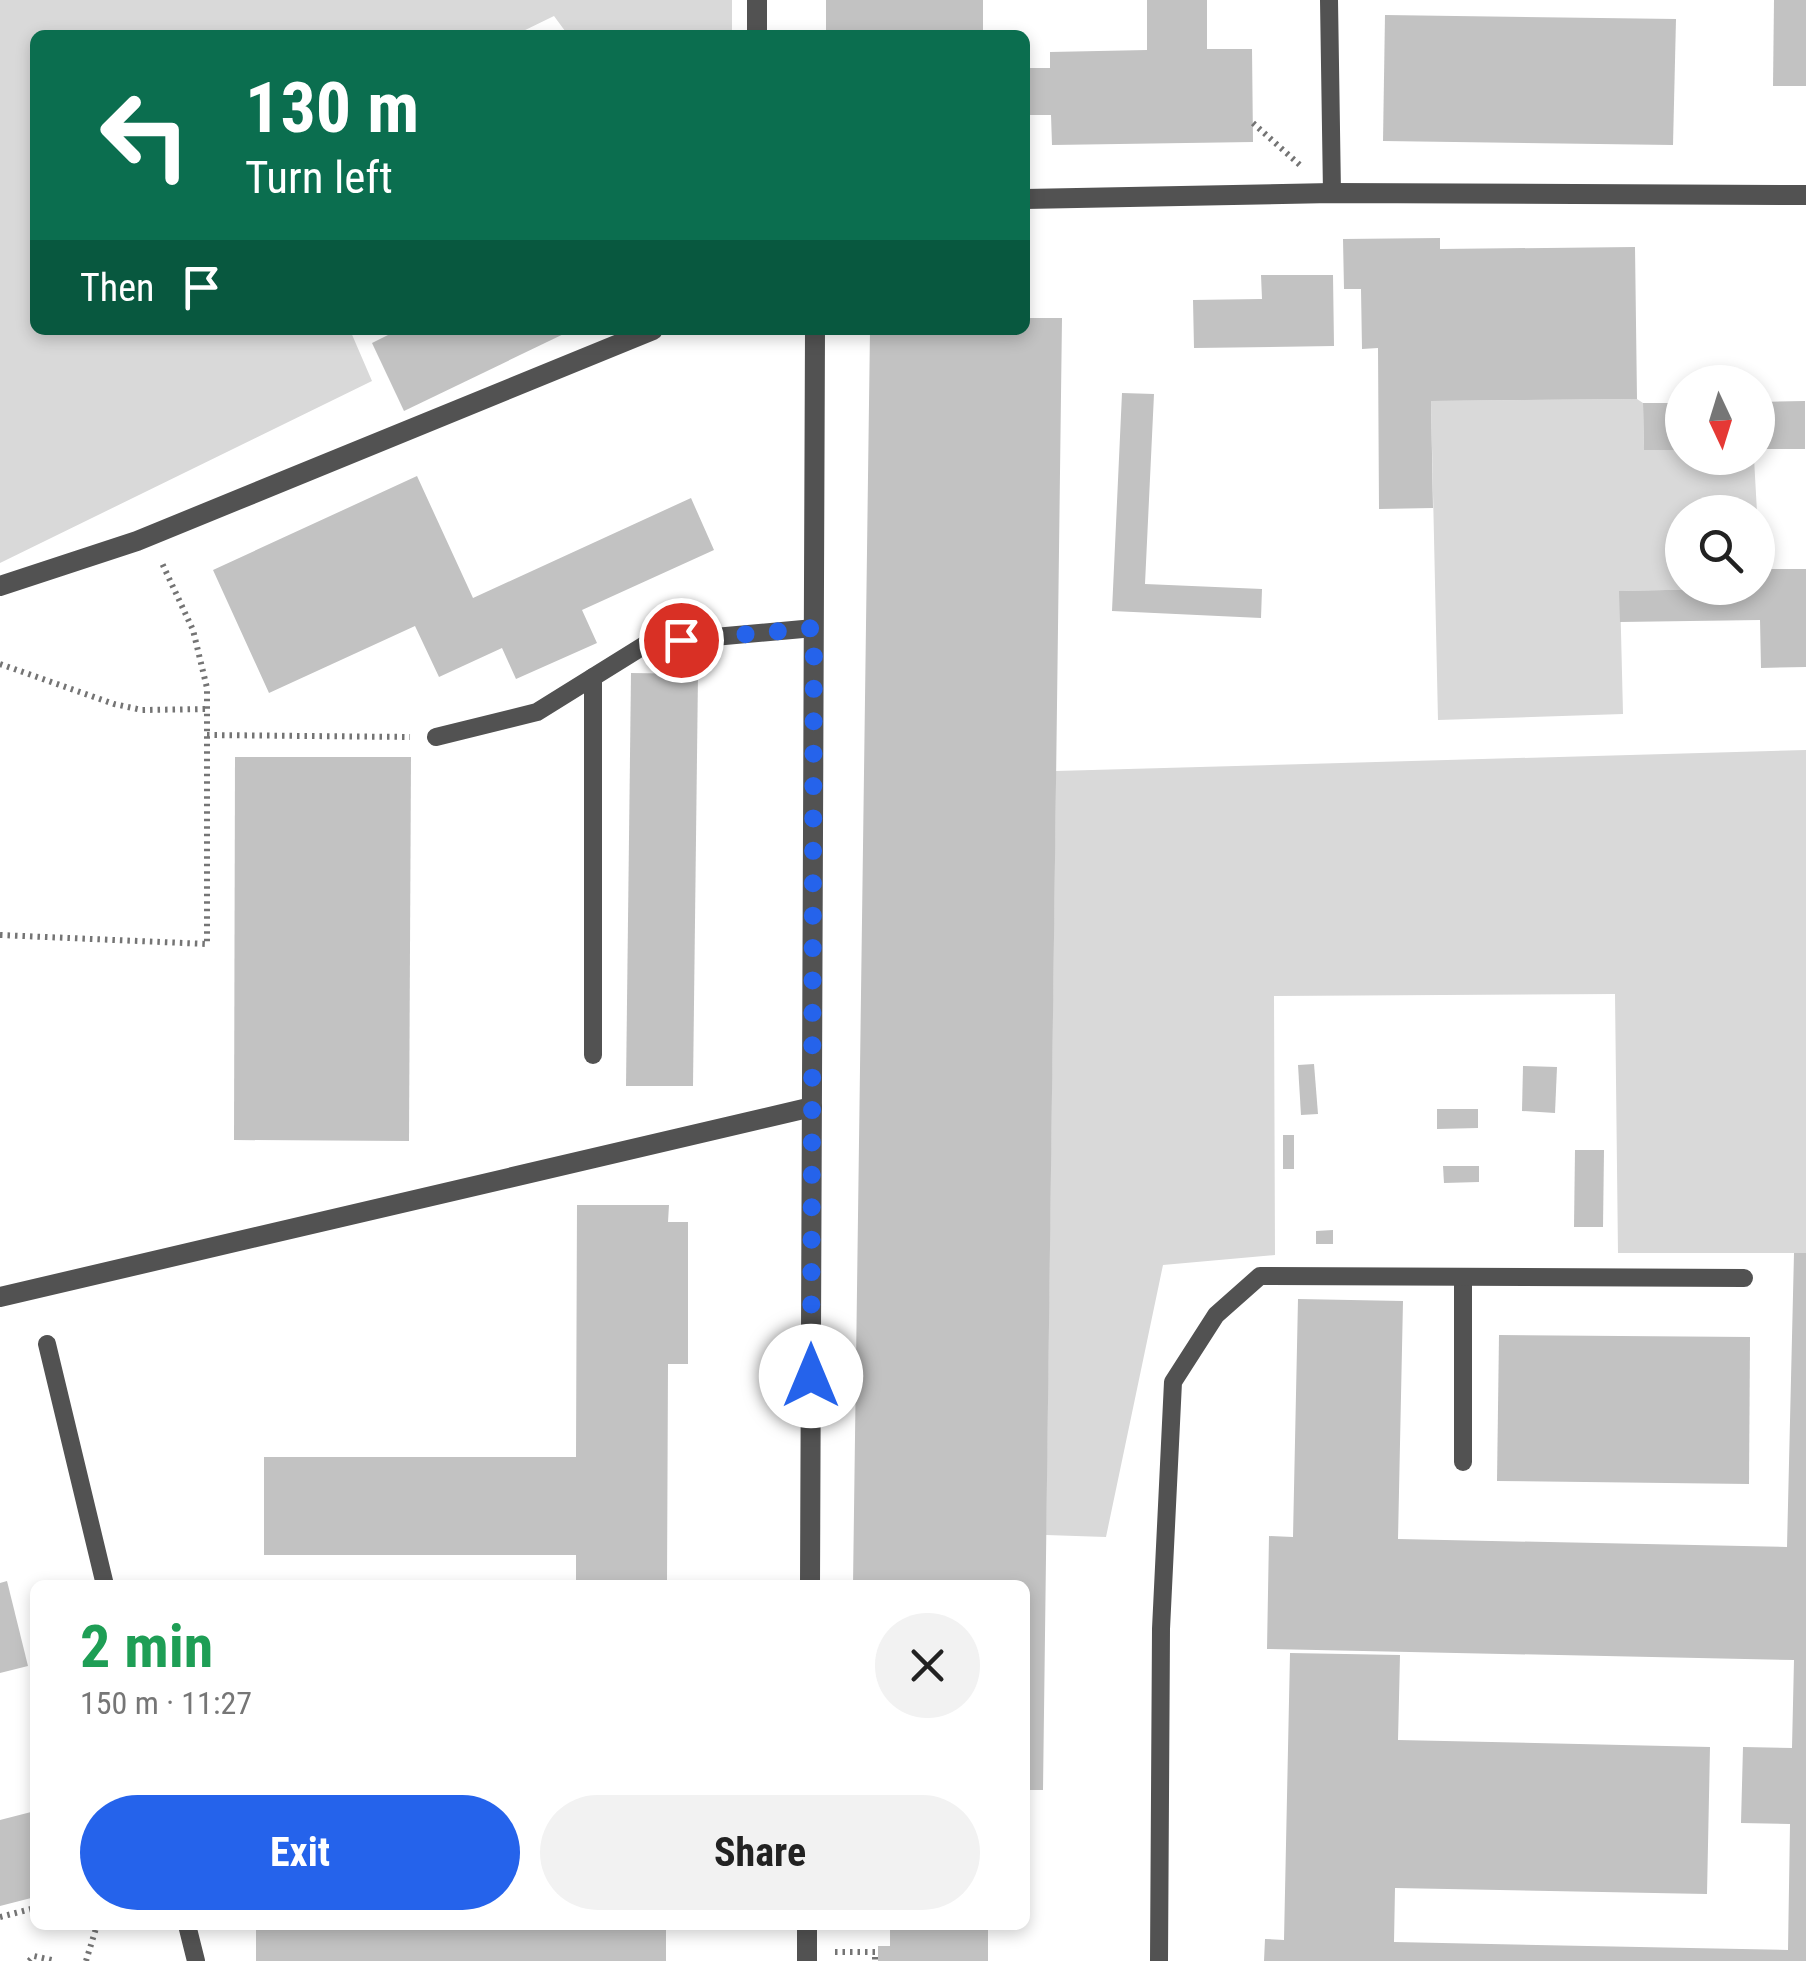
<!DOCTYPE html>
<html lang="en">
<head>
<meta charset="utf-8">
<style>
	body { margin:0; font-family:"Roboto Condensed",sans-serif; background:#f2f2f2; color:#222; height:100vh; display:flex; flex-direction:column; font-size:38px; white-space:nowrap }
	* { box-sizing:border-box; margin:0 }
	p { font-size:32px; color:#767676 }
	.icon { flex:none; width:55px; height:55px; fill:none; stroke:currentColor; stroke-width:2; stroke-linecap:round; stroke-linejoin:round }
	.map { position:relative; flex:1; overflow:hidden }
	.panel { position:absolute; left:30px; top:1580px; width:1000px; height:350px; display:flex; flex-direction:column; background:#fff; border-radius:15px; box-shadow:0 5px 15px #0003 }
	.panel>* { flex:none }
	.hud { position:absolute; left:30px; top:30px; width:1000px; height:305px; border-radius:15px; box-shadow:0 5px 15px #0003; background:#0b6e4f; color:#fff; overflow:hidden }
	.needle { width:65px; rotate:176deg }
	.buttons { position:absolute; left:1665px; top:365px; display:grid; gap:20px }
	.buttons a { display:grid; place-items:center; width:110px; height:110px; border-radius:50%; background:#fff; box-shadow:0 5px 15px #0003; font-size:50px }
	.pin { position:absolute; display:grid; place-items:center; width:85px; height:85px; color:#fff; margin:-42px; border:5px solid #fff; border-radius:50%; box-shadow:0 2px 10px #0007 }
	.me { position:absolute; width:110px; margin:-55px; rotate:0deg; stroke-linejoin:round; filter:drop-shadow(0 0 8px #0008) }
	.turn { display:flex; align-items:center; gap:35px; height:210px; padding:0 50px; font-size:45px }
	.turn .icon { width:130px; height:130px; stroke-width:2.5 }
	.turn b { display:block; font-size:70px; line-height:85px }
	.then { display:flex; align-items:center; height:95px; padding:0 50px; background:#0003; gap:20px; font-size:38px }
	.round { display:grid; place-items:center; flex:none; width:105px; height:105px; border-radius:52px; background:#f2f2f2 }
	.head { display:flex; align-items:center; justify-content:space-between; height:170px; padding:0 50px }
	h1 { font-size:60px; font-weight:700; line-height:75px; color:#1e9e55 }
	.primary-button { display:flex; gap:20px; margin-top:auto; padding:20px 50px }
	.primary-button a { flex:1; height:115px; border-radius:60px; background:#2563eb; color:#fff; font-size:40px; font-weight:700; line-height:115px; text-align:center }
	.primary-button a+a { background:#f2f2f2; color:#222 }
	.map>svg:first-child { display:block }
	.green { fill:#d9d9d9 }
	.building { fill:#c2c2c2 }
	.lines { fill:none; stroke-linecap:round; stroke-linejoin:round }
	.path { stroke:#747474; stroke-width:6; stroke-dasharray:2.5 5; stroke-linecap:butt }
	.service { stroke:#525252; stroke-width:18 }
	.minor { stroke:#525252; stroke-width:20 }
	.route { stroke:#2563eb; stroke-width:18; stroke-dasharray:0 32.4 }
</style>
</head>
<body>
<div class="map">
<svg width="1806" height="1961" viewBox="0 0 1806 1961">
	<rect width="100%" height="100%" fill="#fff"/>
	<!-- green -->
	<g class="green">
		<path d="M 0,0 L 732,0 L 732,35 L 568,35 L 554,16 L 515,35 L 35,35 L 35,330 L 350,330 L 372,381 L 0,563 Z"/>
		<path d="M 1637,399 L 1643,403 L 1644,450 L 1682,450 L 1682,458 L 1754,458 L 1757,512 L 1682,512 L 1682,588 L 1758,588 L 1758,524 L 1760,588 L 1620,591 L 1623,714 L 1438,720 L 1431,401 Z"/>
		<path d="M 1806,750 L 1806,1253 L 1618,1253 L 1615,994 L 1274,996 L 1275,1255 L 1163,1265 L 1106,1537 L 1046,1535 L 1056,771 Z"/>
	</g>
	<!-- building -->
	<g class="building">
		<rect x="826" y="0" width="157" height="35"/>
		<path d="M 1147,0 L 1207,0 L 1207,49 L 1252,49 L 1253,142 L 1052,145 L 1051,115 L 1025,115 L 1025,68 L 1050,68 L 1050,52 L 1147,50 Z"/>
		<path d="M 1774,0 L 1806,0 L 1806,86 L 1773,86 Z"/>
		<path d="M 1385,15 L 1676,19 L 1673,145 L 1383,141 Z"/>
		<path d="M 1440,238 L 1440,249 L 1635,247 L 1637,399 L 1431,401 L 1433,508 L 1379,509 L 1378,348 L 1362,349 L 1361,289 L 1344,289 L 1343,239 Z"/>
		<path d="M 1261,275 L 1333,275 L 1334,346 L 1194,348 L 1193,300 L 1262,299 Z"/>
		<path d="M 1025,318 L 1062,318 L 1043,1790 L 1025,1790 L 1025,1585 L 853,1585 L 870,330 L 1025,330 Z"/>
		<path d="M 398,330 L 572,330 L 404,411 L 372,343 Z"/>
		<path d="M 1122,393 L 1154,394 L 1145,584 L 1262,589 L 1261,618 L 1112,611 Z"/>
		<path d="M 1805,401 L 1805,449 L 1758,449 L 1758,402 Z"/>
		<path d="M 1643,403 L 1682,403 L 1682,450 L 1644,450 Z"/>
		<path d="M 417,476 L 473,598 L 691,498 L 714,550 L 582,610 L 597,643 L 516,679 L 502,648 L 439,677 L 415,626 L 269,693 L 213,570 Z"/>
		<path d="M 1760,569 L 1806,569 L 1806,667 L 1761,668 L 1760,620 L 1620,622 L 1619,591 L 1760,588 Z"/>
		<path d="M 631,673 L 698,674 L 693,1086 L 626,1086 Z"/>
		<path d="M 235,757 L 411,757 L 409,1141 L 234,1140 Z"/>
		<path d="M 1314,1064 L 1318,1114 L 1301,1115 L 1298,1065 Z"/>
		<path d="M 1523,1066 L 1557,1067 L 1555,1113 L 1522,1111 Z"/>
		<path d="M 1437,1109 L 1478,1109 L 1478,1128 L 1437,1129 Z"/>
		<rect x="1283" y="1135" width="11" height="34"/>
		<path d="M 1575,1150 L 1604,1150 L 1603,1227 L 1574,1227 Z"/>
		<path d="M 1443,1166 L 1479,1166 L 1479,1182 L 1444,1183 Z"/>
		<path d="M 577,1205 L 669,1205 L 668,1222 L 688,1222 L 688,1364 L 668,1364 L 667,1585 L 576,1585 L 576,1555 L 264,1555 L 264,1457 L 576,1457 Z"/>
		<path d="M 1333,1230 L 1333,1244 L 1316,1244 L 1316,1231 Z"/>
		<path d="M 1794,1253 L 1806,1253 L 1806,1961 L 1264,1961 L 1265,1939 L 1284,1940 L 1290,1653 L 1400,1655 L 1398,1740 L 1710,1747 L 1707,1894 L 1395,1888 L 1394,1942 L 1788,1950 L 1790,1824 L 1741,1823 L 1743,1747 L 1792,1748 L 1794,1660 L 1267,1649 L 1269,1536 L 1293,1537 L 1298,1299 L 1403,1301 L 1398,1539 L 1787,1547 Z"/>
		<path d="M 1499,1335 L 1750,1337 L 1749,1484 L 1497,1481 Z"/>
		<path d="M 7,1581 L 28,1666 L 0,1673 L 0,1583 Z"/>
		<path d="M 35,1811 L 35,1897 L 0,1906 L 0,1820 Z"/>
		<rect x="256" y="1925" width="410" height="36"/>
		<path d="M 890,1925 L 988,1925 L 988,1961 L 878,1961 L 878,1946 L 890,1946 Z"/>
	</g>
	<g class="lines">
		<!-- path -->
		<g class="path">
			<path d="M 1253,123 L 1301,166"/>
			<path d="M 0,664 L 114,704 L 142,710 L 207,709"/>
			<path d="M 207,735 L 410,737"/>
			<path d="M 0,935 L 207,944 L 207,688 L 193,630 L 161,561"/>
			<path d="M 0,1917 L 35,1908"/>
			<path d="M 835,1952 L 875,1952 L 875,1961"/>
			<path d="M 29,1961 L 34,1956 L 56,1961"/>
			<path d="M 86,1961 L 97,1925"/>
		</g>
		<!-- service -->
		<g class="service">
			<path d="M 1329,0 L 1332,193"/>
			<path d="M 436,737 L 537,712 L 648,643 L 814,628"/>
			<path d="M 593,1055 L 593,677"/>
			<path d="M 47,1344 L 105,1585"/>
			<path d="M 1463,1462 L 1463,1278"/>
			<path d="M 187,1925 L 196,1961"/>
			<path d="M 1159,1961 L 1161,1629 L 1173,1382 L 1216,1315 L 1260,1276 L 1744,1278"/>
		</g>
		<!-- minor -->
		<g class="minor">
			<path d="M 757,0 L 757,35"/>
			<path d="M 1025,199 L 1332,193 L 1806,195"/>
			<path d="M 0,586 L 137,541 L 653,330"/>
			<path d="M 0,1297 L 812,1107"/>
			<path d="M 810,1585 L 815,330"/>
			<path d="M 807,1961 L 807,1925"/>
		</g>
	</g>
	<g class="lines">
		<!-- route -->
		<path class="route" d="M 681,640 L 814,628 L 811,1376"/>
	</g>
</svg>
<div class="buttons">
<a><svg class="needle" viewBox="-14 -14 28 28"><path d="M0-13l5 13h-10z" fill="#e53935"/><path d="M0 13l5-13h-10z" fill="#767676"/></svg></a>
<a><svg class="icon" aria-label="search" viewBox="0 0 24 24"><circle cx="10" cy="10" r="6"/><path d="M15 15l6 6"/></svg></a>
</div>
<div class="pin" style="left:681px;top:640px;background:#d93025"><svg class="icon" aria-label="arrive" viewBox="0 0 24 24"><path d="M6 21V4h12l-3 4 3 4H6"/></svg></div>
<svg class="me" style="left:811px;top:1376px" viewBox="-20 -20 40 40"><circle r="19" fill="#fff"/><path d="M0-13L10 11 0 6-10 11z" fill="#2563eb"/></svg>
<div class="hud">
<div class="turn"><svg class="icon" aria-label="left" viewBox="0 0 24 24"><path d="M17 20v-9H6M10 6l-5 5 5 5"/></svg><div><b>130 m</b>Turn left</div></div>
<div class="then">Then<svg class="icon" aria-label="arrive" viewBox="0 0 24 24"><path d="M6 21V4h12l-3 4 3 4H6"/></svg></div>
</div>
<section class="panel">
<div class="head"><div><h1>2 min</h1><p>150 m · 11:27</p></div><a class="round"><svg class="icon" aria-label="close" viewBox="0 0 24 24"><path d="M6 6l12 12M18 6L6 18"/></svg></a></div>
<div class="primary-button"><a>Exit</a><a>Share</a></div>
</section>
</div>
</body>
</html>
